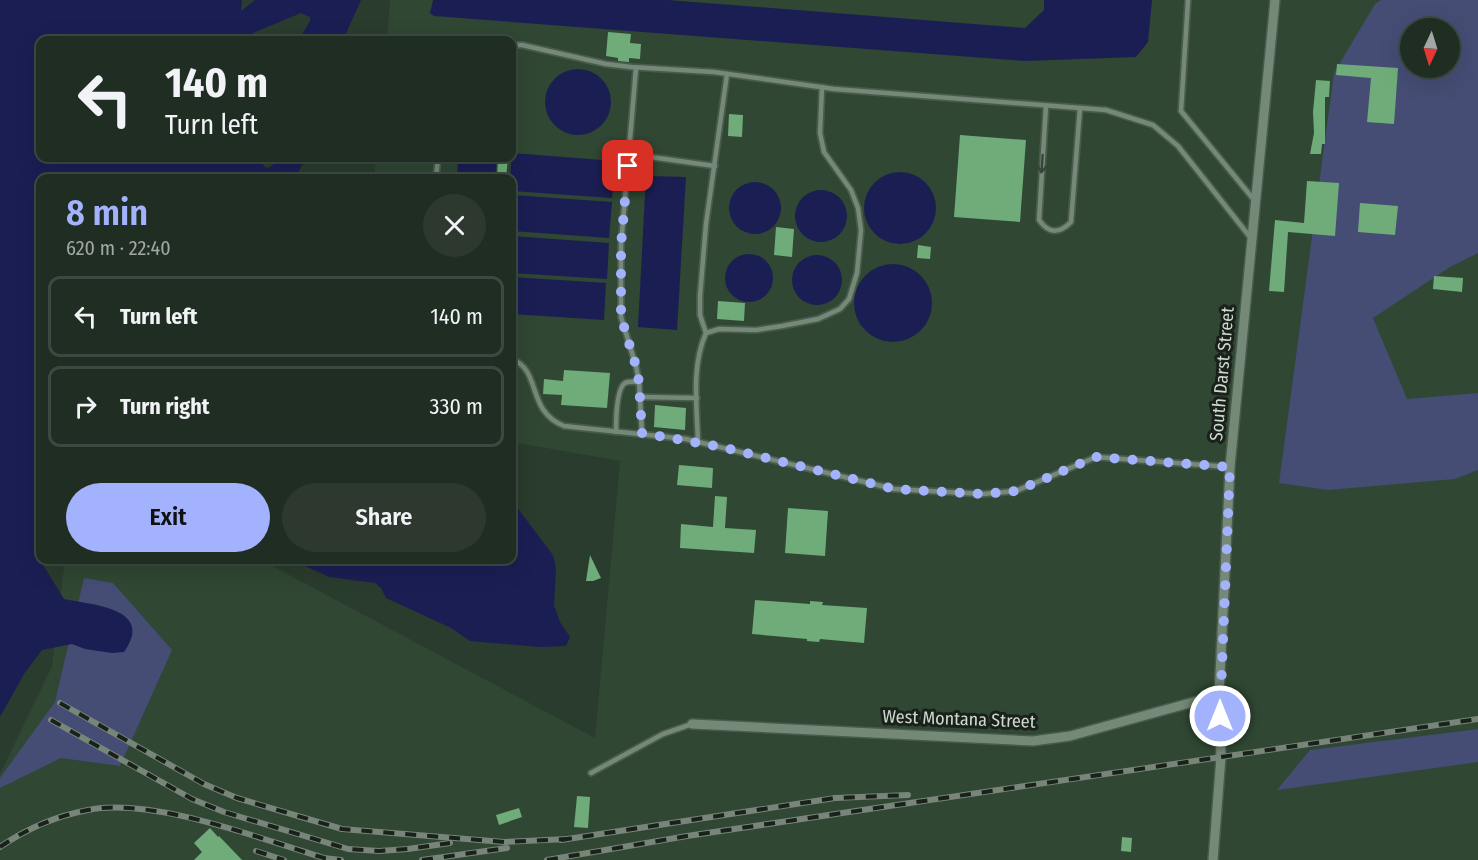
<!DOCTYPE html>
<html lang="en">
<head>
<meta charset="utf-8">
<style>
	body { margin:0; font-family:"Fira Sans Condensed",sans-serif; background:#2d392f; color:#f1f3f6; height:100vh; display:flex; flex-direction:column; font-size:22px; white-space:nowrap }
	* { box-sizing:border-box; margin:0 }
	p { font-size:20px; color:#a2a8a5 }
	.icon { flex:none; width:33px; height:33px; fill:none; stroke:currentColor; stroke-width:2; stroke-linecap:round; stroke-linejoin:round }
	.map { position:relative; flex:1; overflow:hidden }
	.side { position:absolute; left:36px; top:174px; width:480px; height:390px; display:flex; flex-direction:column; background:#202d22; border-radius:12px; box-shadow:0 6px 24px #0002,0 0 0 2px #3d4940 }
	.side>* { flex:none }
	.banner { position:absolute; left:36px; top:36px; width:480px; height:126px; border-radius:12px; box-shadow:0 6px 24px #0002,0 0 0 2px #3d4940; background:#202d22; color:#f1f3f6; overflow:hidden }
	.needle { width:39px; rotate:184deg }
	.fabs { position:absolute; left:1400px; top:18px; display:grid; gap:12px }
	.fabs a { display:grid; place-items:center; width:60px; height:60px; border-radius:50%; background:#202d22; box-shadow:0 6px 24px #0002,0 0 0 2px #3d4940; font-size:30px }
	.pin { position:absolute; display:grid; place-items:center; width:51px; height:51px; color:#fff; margin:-26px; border-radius:12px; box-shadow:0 3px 9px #0006 }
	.me { position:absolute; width:66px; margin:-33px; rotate:0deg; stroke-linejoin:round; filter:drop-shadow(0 0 4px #0008) }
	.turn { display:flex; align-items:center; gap:21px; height:126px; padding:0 30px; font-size:27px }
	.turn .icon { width:78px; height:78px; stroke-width:2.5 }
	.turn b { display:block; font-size:42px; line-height:51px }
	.round { display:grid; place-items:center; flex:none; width:63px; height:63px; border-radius:32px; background:#2d392f }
	.summary { display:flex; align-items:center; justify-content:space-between; height:102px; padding:0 30px }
	h1 { font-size:36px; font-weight:600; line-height:45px; color:#a3b2fd }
	.action { display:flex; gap:12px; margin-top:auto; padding:12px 30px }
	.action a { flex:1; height:69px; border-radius:36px; background:#a3b2fd; color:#111; font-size:24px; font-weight:600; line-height:69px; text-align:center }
	.action a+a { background:#2d392f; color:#f1f3f6 }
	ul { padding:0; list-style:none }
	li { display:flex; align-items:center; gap:18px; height:81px; margin:0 12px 9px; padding:0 18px; border:3px solid #3d4940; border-radius:12px }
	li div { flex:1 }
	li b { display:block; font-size:22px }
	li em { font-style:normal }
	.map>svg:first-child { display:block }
	.built { fill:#2f4733; fill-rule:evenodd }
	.green { fill:#454d75; fill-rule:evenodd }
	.water { fill:#1b1e53 }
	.building { fill:#70ac7a }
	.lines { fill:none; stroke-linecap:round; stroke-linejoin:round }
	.lane-casing { stroke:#4a5a4d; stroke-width:8 }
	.street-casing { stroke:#4a5a4d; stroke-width:12 }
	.lane { stroke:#748977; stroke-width:4.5 }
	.street { stroke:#748977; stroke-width:9 }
	.rail-casing { stroke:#778679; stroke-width:6 }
	.rail { stroke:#19211a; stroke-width:4; stroke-dasharray:11; stroke-linecap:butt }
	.oneway { stroke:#39453b }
	.route { stroke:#a3b2fd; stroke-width:10; stroke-dasharray:0 18 }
	.labels { text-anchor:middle; stroke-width:6; stroke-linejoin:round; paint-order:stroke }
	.street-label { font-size:18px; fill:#cedad0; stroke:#19211a }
</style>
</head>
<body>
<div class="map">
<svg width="1478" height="860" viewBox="0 0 1478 860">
	<rect width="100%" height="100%" fill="#2a3c2d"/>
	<!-- built -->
	<path class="built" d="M 390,0 L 1478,0 L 1478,860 L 0,860 L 0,774 L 52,666 L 65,560 L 261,560 L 595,738 L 620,461 L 512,442 L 512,178 L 374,178 L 376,158 L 512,158 L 512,40 L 387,40 ZM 1410,28 L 1449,28 L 1449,68 L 1410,68 Z"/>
	<!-- green -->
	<g class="green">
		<path d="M 1381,0 L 1478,0 L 1478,253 L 1450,267 L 1373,318 L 1407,399 L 1478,393 L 1478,470 L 1455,479 L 1328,490 L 1279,483 L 1334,73 L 1375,4 ZM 1410,28 L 1449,28 L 1449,68 L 1410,68 Z"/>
		<path d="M 84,578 L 113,583 L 172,650 L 120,766 L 61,758 L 0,788 L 0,778 L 55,702 Z"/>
		<path d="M 1478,729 L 1478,762 L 1277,790 L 1310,750 Z"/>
	</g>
	<!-- water -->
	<g class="water">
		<path d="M 0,0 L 242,0 L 241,11 L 255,0 L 361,0 L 343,40 L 299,40 L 310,21 L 310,17 L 301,13 L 241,38 L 241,40 L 40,40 L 40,158 L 261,158 L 264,167 L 269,168 L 281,158 L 306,158 L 295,178 L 40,178 L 40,560 L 45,560 L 43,565 L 64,599 C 93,605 155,608 124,652 L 112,653 L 85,649 L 72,644 L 42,650 L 24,674 L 0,717 Z"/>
		<path d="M 433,0 L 668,0 L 1025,28 L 1044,10 L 1044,0 L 1152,0 L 1148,42 L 1136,57 L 1025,61 L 434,16 L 430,13 Z"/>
		<circle cx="578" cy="102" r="33"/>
		<path d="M 512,153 L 615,161 L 612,198 L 512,191 L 510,178 Z"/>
		<path d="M 458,158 L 497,158 L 495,178 L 457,178 Z"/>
		<circle cx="900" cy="208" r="36"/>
		<path d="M 646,176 L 686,177 L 677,330 L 638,327 Z"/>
		<circle cx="755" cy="208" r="26"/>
		<circle cx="821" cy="216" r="26"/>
		<path d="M 512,195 L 612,202 L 609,238 L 512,231 Z"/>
		<path d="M 512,236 L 609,243 L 607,279 L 512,273 Z"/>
		<circle cx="749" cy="278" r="24"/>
		<circle cx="817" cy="280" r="25"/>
		<circle cx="893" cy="303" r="39"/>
		<path d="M 512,277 L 606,283 L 604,320 L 512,314 Z"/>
		<path d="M 512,501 L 553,555 L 556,569 L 554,605 L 560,622 L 570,637 L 566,646 L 540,647 L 470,641 L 451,628 L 386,598 L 381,588 L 375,583 L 329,577 L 292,560 L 512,560 Z"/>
	</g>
	<!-- building -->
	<g class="building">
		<path d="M 608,32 L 631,34 L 630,43 L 641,44 L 640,59 L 629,58 L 629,62 L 618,61 L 618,58 L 606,56 Z"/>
		<path d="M 1337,64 L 1398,68 L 1394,124 L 1367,122 L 1371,78 L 1336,75 Z"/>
		<path d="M 1316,80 L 1330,81 L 1329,97 L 1325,97 L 1325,144 L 1322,144 L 1321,154 L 1310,154 L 1314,133 L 1313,112 Z"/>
		<path d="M 729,114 L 743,115 L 742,137 L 728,136 Z"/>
		<path d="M 960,135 L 1026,140 L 1020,222 L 954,217 Z"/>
		<path d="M 498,158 L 508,158 L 506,178 L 497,178 Z"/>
		<path d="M 1307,181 L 1339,183 L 1335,236 L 1288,232 L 1284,292 L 1269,291 L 1275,220 L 1304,223 Z"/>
		<path d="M 1360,203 L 1398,206 L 1395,235 L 1358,232 Z"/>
		<path d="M 776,227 L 794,229 L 792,257 L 774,255 Z"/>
		<path d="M 918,245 L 931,247 L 930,259 L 917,258 Z"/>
		<path d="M 1434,276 L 1463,278 L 1462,292 L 1433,289 Z"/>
		<path d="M 718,301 L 745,303 L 744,321 L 717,319 Z"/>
		<path d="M 564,370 L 610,373 L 607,408 L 561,405 L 562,395 L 543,394 L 544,379 L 563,381 Z"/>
		<path d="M 655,405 L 686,408 L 685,430 L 654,427 Z"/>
		<path d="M 679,465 L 713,468 L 712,488 L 677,485 Z"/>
		<path d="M 715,496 L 727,497 L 725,528 L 756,530 L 754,553 L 680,548 L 681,524 L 713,527 Z"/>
		<path d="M 788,508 L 828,511 L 825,556 L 785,553 Z"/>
		<path d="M 590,555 L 601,578 L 593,581 L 586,581 Z"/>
		<path d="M 755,600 L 810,604 L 810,601 L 823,602 L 822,605 L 867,608 L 864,643 L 820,639 L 819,642 L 807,641 L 807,639 L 752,634 Z"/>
		<path d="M 577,796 L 590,797 L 588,828 L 574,827 Z"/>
		<path d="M 519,808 L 522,817 L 499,825 L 496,815 Z"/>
		<path d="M 210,828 L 218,837 L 219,836 L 242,860 L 194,860 L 202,852 L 194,843 Z"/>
		<path d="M 1122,837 L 1132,838 L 1131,852 L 1121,851 Z"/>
	</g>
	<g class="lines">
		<!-- lane casing -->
		<g class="lane-casing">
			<g id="lane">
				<path d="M 1188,0 L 1181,111 L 1255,201"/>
				<path d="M 512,45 L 522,45 L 606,64 L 631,67 L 714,72 L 834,89 L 1106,110 L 1153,125 L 1178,146 L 1250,237"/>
				<path d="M 636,68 L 621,245 L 621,317 L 636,366 L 639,382 L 642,433"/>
				<path d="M 1046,106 L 1039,220 C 1049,234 1059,234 1071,222 L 1080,108"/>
				<path d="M 629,154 L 715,166"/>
				<path d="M 436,178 L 438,158"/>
				<path d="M 706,333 L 700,315 L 700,296 L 706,224 L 727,74"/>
				<path d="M 512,359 C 542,371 526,411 564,426 L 686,439 L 894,489 L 983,494 L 1016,491 L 1096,457 L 1230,467"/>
				<path d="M 641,397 L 697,398"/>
				<path d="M 616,432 C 616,421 616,389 625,383 C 629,381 635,382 639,382"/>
				<path d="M 698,442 C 697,407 691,366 706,333 L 719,329 L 756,330 L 782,326 L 818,319 L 840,309 L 849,299 L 857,273 L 861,230 L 858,208 L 851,190 L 824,152 L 820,133 L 822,87"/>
				<path d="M 591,773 L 663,734 L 692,724"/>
			</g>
		</g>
		<!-- street casing -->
		<g class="street-casing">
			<g id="street">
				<path d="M 692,724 L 1033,741 L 1070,736 L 1219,695"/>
				<path d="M 1213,860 L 1221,757 L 1219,695 L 1230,467 L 1275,0"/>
			</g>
		</g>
		<!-- lane -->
		<use href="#lane" class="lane"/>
		<!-- street -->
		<use href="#street" class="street"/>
		<!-- rail casing -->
		<g class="rail-casing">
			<g id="rail">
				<path d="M 60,703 L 204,784 L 237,798 L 342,829 L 504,842 L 568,839"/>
				<path d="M 51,720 L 192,799 L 224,812 L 348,849 L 379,851 L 408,849 L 450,843"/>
				<path d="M 561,840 L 835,798 L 908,795"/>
				<path d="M 0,847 C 26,829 56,816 88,810 C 153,797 261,839 324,858 L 341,860"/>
				<path d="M 256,851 L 284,860"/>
				<path d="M 422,860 L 507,848"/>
				<path d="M 547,860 L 687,836 L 1478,719"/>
			</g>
		</g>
		<!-- rail -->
		<use href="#rail" class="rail"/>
	</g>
	<!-- one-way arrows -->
	<defs><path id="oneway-shaft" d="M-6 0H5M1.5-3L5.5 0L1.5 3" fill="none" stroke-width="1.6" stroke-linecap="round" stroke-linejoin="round" transform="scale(1.5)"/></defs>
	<use class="oneway" href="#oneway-shaft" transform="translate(1042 164) rotate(94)"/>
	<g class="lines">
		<!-- route -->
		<path class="route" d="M 628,166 L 621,245 L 621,317 L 636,366 L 639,382 L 642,433 L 721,447 L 894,489 L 983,494 L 1016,491 L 1096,457 L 1230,467 L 1220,716"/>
	</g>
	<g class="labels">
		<!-- street labels -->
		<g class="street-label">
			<text transform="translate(1222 374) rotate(-85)" y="6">South Darst Street</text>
			<text transform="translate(959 719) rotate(2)" y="6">West Montana Street</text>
		</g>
	</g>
</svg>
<div class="fabs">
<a><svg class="needle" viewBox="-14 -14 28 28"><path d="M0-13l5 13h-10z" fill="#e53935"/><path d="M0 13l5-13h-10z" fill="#a2a8a5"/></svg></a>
</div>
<div class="pin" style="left:628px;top:166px;background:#d93025"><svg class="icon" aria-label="arrive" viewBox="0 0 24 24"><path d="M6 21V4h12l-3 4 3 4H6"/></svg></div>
<svg class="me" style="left:1220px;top:716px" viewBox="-20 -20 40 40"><circle r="17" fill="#a3b2fd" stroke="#fff" stroke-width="3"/><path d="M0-11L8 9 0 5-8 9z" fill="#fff"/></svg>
<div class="banner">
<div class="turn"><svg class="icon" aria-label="left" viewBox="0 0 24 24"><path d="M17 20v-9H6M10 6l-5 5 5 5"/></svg><div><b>140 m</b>Turn left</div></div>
</div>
<section class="side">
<div class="summary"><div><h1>8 min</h1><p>620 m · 22:40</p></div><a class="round"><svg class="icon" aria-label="close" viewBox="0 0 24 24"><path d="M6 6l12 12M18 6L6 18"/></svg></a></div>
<ul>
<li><svg class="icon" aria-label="left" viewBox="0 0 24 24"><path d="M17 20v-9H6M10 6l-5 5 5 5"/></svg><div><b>Turn left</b></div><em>140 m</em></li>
<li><svg class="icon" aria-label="right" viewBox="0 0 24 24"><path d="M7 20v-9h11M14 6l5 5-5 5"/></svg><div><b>Turn right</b></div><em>330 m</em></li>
</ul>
<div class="action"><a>Exit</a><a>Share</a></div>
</section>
</div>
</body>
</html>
